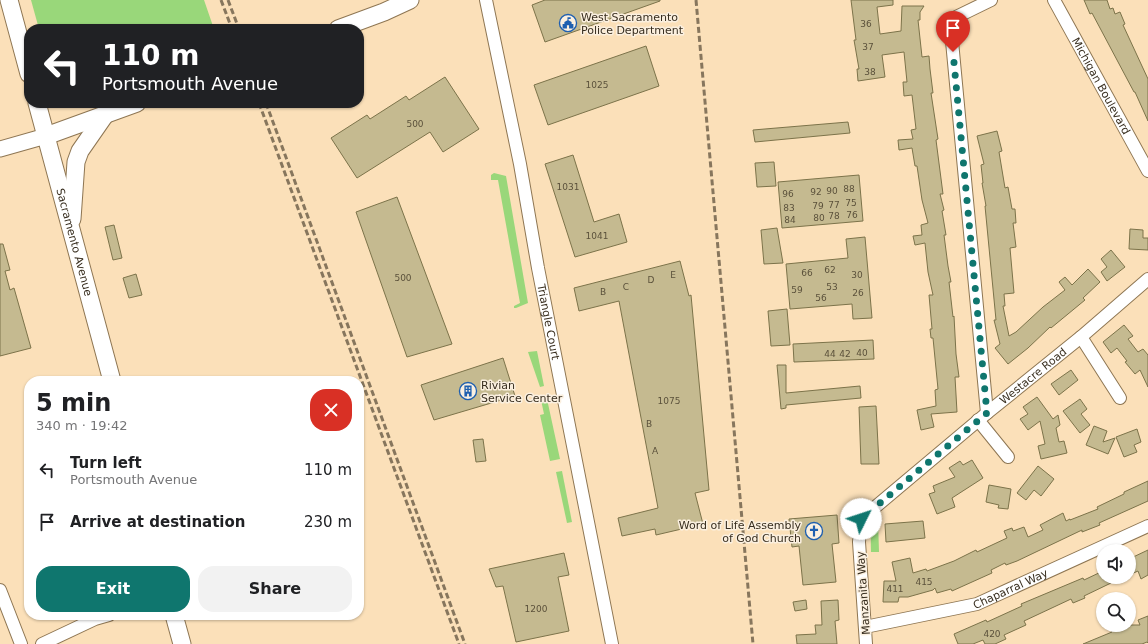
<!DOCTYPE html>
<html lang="en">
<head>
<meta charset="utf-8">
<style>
	body { margin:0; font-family:"DejaVu Sans",sans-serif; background:#f2f2f2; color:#202124; height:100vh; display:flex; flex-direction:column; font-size:15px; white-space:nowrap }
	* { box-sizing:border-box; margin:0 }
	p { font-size:13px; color:#757577 }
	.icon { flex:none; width:22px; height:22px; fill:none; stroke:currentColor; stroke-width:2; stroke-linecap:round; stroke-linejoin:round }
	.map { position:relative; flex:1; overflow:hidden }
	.panel { position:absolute; left:24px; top:376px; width:340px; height:244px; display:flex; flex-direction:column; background:#fff; border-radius:16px; box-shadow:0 1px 3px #0004 }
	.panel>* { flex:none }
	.hud { position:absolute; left:24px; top:24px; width:340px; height:84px; border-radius:16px; box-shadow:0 1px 3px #0004; background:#202124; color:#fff; overflow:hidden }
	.tools { position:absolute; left:1096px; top:544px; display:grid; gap:8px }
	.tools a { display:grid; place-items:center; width:40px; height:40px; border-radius:50%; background:#fff; box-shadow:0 1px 3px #0004; font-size:20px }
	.pin { position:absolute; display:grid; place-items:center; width:34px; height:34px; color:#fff; margin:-41px -17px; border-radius:50% 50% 50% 0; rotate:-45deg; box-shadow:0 0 4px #0007 }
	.pin .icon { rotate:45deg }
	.me { position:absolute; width:44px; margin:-22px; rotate:49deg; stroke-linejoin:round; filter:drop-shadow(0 0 3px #0008) }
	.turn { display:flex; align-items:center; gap:14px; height:84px; padding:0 12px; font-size:18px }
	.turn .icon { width:52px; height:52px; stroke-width:2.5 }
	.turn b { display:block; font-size:28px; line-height:34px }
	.round { display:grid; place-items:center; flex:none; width:42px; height:42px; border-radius:16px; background:#f2f2f2 }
	.head { display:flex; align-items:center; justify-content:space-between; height:68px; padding:0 12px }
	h1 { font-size:24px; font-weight:600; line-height:30px }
	.button { display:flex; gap:8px; margin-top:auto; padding:8px 12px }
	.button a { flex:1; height:46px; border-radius:16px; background:#0f766e; color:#fff; font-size:16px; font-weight:600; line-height:46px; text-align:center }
	.button a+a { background:#f2f2f2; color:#202124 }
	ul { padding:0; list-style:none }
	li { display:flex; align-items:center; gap:12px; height:52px; padding:0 12px }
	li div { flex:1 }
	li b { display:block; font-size:15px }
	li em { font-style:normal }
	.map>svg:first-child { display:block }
	.green { fill:#99d77a }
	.building { fill:#c5ba90; stroke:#7c734a }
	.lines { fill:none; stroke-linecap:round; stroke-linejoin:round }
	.minor-casing { stroke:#8e7653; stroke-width:14 }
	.tertiary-casing { stroke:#8e7653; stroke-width:17 }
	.secondary-casing { stroke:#8e7653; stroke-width:19 }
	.minor { stroke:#fff; stroke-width:12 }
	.tertiary { stroke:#fff; stroke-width:15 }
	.secondary { stroke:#fff; stroke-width:17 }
	.rail { stroke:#87765d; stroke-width:3; stroke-dasharray:6 3; stroke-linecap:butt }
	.route { stroke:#0f766e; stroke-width:7; stroke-dasharray:0 12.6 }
	.labels { text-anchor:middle; stroke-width:3; stroke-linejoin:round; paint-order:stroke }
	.number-label { font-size:9px; fill:#5b513b }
	.poi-label { font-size:11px; fill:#382e1f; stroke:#fbf0e0; text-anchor:start }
	.street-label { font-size:11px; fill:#382e1f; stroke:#fbf0e0 }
</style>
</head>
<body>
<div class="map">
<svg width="1148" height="644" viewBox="0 0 1148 644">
	<rect width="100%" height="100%" fill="#fbe0b9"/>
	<!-- green -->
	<g class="green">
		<path d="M 31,0 L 204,0 L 214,29 L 39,29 Z"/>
		<path d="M 494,173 L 506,176 L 528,303 L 516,308 L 514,308 L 514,306 L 520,303 L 498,180 L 491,180 L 491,175 Z"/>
		<path d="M 537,351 L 544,386 L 540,387 L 528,352 Z"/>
		<path d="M 547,399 L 560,459 L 550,461 L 540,415 L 544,414 L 541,400 Z"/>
		<path d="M 562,471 L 572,522 L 567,523 L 556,472 Z"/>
		<path d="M 878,520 L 879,552 L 871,552 C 871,540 869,529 878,520 Z"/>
	</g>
	<!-- building -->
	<g class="building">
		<path d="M 545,0 L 660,0 L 660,1 L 545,42 L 532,5 Z"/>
		<path d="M 851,0 L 893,0 L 893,5 L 877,7 L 880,34 L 901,31 L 902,6 L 924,6 L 920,12 L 920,20 L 918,20 L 922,57 L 929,56 L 930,69 L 933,93 L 931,93 L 938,139 L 936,140 L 943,194 L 940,194 L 944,210 L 942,211 L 946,235 L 944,235 L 948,266 L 951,282 L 949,282 L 953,317 L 954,316 L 956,354 L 959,377 L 955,377 L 957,412 L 931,414 L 934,427 L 921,430 L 917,410 L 936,406 L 935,390 L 938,389 L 933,338 L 931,338 L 930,329 L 932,329 L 929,295 L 933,295 L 928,272 L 925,243 L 915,245 L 913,236 L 922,235 L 921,225 L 928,223 L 922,200 L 917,166 L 915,166 L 912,148 L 899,150 L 898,140 L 913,139 L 911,130 L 916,129 L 912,95 L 904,96 L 903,82 L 907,82 L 904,52 L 882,55 L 885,77 L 858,81 L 857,69 L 859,69 L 854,40 L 856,40 Z"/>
		<path d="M 1084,0 L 1107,0 L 1110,9 L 1113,8 L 1115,14 L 1120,12 L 1125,24 L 1123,25 L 1148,79 L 1148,121 L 1135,92 L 1134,92 L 1092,13 L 1090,14 Z"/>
		<path d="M 646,46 L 659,86 L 548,125 L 534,85 Z"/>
		<path d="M 445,77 L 479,129 L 443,152 L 430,132 L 357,178 L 331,138 L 367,115 L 370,119 L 406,96 L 409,100 Z"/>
		<path d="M 848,122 L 850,133 L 755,142 L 753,130 Z"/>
		<path d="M 997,131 L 1002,151 L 999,152 L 1005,188 L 1008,187 L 1012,209 L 1015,209 L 1016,223 L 1013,223 L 1016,247 L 1010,248 L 1014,293 L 1004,294 L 1005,306 L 1003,306 L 1009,336 L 1016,332 L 1043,307 L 1065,290 L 1059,282 L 1065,277 L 1072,285 L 1088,269 L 1100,282 L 1083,298 L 1085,300 L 1051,328 L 1050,327 L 1028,348 L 1008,364 L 995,348 L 1000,344 L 994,320 L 996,320 L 985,206 L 986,206 L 982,183 L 983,183 L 981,165 L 984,164 L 977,136 Z"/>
		<path d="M 573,155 L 594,222 L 619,214 L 627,242 L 575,257 L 545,164 Z"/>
		<path d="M 774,162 L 776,186 L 757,187 L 755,163 Z"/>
		<path d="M 859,175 L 863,221 L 782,228 L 778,182 Z"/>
		<path d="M 397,197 L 452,344 L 407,357 L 356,212 Z"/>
		<path d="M 114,225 L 122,258 L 113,260 L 105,227 Z"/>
		<path d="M 777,228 L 783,263 L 764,264 L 761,230 Z"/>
		<path d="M 1130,229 L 1143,230 L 1143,238 L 1148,238 L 1148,250 L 1129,249 Z"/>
		<path d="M 865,237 L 872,318 L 853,319 L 852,304 L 790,309 L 786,264 L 848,258 L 846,239 Z"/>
		<path d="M 0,244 L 3,244 L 10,270 L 5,271 L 10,290 L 14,288 L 31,348 L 0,356 Z"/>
		<path d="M 1111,250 L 1125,267 L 1107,281 L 1101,272 L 1107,267 L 1101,259 Z"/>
		<path d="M 680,261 L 689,296 L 691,295 L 709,490 L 695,493 L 703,524 L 656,535 L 655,529 L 622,536 L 618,518 L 658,508 L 619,301 L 579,311 L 574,288 Z"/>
		<path d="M 136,274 L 142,295 L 129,298 L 123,278 Z"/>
		<path d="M 787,309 L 790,345 L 771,346 L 768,311 Z"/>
		<path d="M 1124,325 L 1133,336 L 1128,339 L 1138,352 L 1143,349 L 1148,355 L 1148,387 L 1140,370 L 1135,374 L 1125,362 L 1127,361 L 1117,348 L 1111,353 L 1103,342 Z"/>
		<path d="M 873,340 L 874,359 L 794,362 L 793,344 Z"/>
		<path d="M 503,358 L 515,396 L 434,420 L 421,385 Z"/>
		<path d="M 777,365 L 786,365 L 786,393 L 860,386 L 861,398 L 786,405 L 786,408 L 781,409 Z"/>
		<path d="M 1071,370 L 1078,380 L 1059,395 L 1051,384 Z"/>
		<path d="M 1037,397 L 1053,419 L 1058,415 L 1060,425 L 1056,428 L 1059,442 L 1064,441 L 1067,453 L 1041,459 L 1038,446 L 1045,444 L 1040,421 L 1028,430 L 1020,419 L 1028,414 L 1023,407 Z"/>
		<path d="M 1080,399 L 1087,409 L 1081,414 L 1090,425 L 1080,433 L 1063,411 Z"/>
		<path d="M 876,406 L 879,464 L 861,464 L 859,407 Z"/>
		<path d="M 1094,426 L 1107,431 L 1103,442 L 1115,438 L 1108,454 L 1086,445 Z"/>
		<path d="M 1137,429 L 1141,442 L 1134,445 L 1137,452 L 1124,457 L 1116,437 Z"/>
		<path d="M 483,439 L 486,461 L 476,462 L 473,440 Z"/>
		<path d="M 972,460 L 983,478 L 952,498 L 955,507 L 937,514 L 929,494 L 935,492 L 933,486 L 955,477 L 949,468 L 960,461 L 963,465 Z"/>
		<path d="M 1038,466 L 1054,479 L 1041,496 L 1034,490 L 1026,500 L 1017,493 Z"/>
		<path d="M 1148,481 L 1148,501 L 1099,523 L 1100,525 L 1082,532 L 1082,530 L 1017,561 L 1006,565 L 1005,563 L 991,570 L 992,573 L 952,591 L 951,589 L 937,593 L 935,588 L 933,590 L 908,597 L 899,597 L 898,602 L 883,602 L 884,581 L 896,581 L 892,562 L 910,558 L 913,573 L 926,569 L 927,571 L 954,561 L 976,550 L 977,552 L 1007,538 L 1004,531 L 1012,528 L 1013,531 L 1024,527 L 1028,537 L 1043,530 L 1040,525 L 1063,513 L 1066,521 L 1070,519 L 1070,520 L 1098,509 L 1097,507 L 1124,494 L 1124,492 Z"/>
		<path d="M 989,485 L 1011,489 L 1008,509 L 998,508 L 999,505 L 986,502 Z"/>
		<path d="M 837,515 L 839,543 L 832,544 L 836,582 L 803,585 L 799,546 L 792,547 L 789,519 Z"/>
		<path d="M 923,521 L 925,538 L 886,542 L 885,524 Z"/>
		<path d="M 1148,550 L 1148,575 L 1141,579 L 1138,571 L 1129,575 L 1129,559 Z"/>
		<path d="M 564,553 L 569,575 L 558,577 L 569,631 L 516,642 L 503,586 L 496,587 L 489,569 Z"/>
		<path d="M 1103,571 L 1103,577 L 1108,577 L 1111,583 L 1084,596 L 1085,598 L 1073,603 L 1071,599 L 1024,621 L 1026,625 L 1004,635 L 1006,639 L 995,644 L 985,644 L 983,640 L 973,644 L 958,644 L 954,634 L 986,620 L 987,622 L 1022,606 L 1021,604 L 1083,578 L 1084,580 Z"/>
		<path d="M 806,600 L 807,609 L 795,611 L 793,602 Z"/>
		<path d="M 838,600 L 839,620 L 835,621 L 837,644 L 797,644 L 796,635 L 816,634 L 815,625 L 822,625 L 821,601 Z"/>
		<path d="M 1148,616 L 1148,643 L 1147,642 L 1142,644 L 1083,644 L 1112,632 L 1109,625 L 1140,625 L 1138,620 Z"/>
	</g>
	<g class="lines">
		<!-- minor casing -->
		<g class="minor-casing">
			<g id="minor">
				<path id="s1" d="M 486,0 L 520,164 L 538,268 L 612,644"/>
				<path id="s2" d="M 1054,0 L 1148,171"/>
				<path d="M 1081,337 L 1120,398"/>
				<path d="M 987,413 L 950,20 L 991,0"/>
				<path d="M 978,420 L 1008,457"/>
				<path d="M 0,590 L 21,644"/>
				<path id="s3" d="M 865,627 L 977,604 L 1148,526"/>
				<path d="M 42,644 L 95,619 L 109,615"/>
				<path id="s4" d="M 866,644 L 859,542 L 861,519 L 987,413 L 1081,337 L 1148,279"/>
			</g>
		</g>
		<!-- tertiary casing -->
		<g class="tertiary-casing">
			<path id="tertiary" d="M 0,149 L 46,136"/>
		</g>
		<!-- secondary casing -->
		<g class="secondary-casing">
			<g id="secondary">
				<path d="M 9,0 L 29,74"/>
				<path d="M 338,29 L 384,12 L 410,0"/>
				<path id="s5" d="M 37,103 L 112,381"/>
				<path d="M 46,136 L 137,103"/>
				<path d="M 72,219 L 76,162 L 80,151 L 105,115"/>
				<path d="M 174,615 L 182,644"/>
			</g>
		</g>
		<!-- minor -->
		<use href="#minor" class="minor"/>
		<!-- tertiary -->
		<use href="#tertiary" class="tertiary"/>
		<!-- secondary -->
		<use href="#secondary" class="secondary"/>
		<!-- rail -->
		<g class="rail">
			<path d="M 221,0 L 232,29"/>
			<path d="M 228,0 L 239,29"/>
			<path d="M 696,0 L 753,644"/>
			<path d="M 259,103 L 459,644"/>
			<path d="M 266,103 L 465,644"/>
		</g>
	</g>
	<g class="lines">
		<!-- route -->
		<path class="route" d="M 861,519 L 987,413 L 953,52"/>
	</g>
	<!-- icons -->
	<defs>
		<g id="civic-ring" transform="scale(0.9)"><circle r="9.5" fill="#fbf0e0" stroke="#1e5fb0" stroke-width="1.5"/><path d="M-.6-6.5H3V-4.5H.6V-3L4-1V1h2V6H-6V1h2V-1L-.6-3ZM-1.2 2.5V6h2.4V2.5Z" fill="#1e5fb0"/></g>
		<g id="building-ring" transform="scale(0.9)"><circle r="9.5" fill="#fbf0e0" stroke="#1e5fb0" stroke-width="1.5"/><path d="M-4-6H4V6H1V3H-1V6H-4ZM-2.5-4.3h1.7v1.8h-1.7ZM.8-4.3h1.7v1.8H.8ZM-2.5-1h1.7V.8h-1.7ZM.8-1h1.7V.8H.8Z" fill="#1e5fb0"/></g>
		<g id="church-ring" transform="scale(0.9)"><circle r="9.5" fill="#fbf0e0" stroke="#1e5fb0" stroke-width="1.5"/><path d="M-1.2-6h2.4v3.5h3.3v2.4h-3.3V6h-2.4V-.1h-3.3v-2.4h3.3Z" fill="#1e5fb0"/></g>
	</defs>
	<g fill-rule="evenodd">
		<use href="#civic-ring" x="568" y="23"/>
		<use href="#building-ring" x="468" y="391"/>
		<use href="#church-ring" x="814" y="531"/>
	</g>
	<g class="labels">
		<!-- number labels -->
		<g class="number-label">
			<text x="866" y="27">36</text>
			<text x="868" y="50">37</text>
			<text x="870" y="75">38</text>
			<text x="597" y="88">1025</text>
			<text x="415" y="127">500</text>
			<text x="568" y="190">1031</text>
			<text x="849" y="192">88</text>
			<text x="832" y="194">90</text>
			<text x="816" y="195">92</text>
			<text x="788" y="197">96</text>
			<text x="851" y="206">75</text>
			<text x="834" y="208">77</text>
			<text x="818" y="209">79</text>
			<text x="789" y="211">83</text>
			<text x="852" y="218">76</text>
			<text x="834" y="219">78</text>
			<text x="819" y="221">80</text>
			<text x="790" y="223">84</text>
			<text x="597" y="239">1041</text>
			<text x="830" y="273">62</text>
			<text x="807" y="276">66</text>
			<text x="673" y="278">E</text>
			<text x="857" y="278">30</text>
			<text x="403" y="281">500</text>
			<text x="651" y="283">D</text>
			<text x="626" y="290">C</text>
			<text x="832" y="290">53</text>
			<text x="797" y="293">59</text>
			<text x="603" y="295">B</text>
			<text x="858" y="296">26</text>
			<text x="821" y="301">56</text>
			<text x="862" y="356">40</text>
			<text x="830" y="357">44</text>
			<text x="845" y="357">42</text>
			<text x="669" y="404">1075</text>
			<text x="649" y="427">B</text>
			<text x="655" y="454">A</text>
			<text x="924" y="585">415</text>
			<text x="895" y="592">411</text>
			<text x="536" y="612">1200</text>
			<text x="992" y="637">420</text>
		</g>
		<!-- poi labels -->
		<g class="poi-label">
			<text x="581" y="21">West Sacramento<tspan x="581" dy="13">Police Department</tspan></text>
			<text x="481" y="389">Rivian<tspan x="481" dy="13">Service Center</tspan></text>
			<text x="801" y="529" text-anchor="end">Word of Life Assembly<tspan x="801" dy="13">of God Church</tspan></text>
		</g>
		<!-- street labels -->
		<g class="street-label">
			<text dy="4" stroke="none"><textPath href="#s2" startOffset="98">Michigan Boulevard</textPath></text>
			<text dy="4" stroke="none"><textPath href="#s5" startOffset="144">Sacramento Avenue</textPath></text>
			<text dy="4" stroke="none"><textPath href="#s1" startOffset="328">Triangle Court</textPath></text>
			<text dy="4" stroke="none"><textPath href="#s4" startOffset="349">Westacre Road</textPath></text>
			<text dy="4" stroke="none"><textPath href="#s3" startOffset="151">Chaparral Way</textPath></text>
			<text transform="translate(863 593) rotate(-94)" y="4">Manzanita Way</text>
		</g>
	</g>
</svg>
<div class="tools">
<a><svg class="icon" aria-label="sound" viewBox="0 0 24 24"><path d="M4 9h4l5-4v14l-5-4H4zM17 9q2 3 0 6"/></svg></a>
<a><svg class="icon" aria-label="search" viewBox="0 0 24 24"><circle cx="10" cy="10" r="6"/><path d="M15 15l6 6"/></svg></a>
</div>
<div class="pin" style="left:953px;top:52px;background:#d93025"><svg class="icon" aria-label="arrive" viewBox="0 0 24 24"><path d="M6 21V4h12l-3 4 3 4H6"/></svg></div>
<svg class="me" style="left:861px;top:519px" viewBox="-20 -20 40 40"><circle r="19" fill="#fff"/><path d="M0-13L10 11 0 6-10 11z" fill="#0f766e"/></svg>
<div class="hud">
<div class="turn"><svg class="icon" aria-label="left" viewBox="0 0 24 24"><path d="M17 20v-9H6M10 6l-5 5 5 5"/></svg><div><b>110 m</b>Portsmouth Avenue</div></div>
</div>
<section class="panel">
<div class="head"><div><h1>5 min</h1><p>340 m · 19:42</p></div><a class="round" style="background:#d93025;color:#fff"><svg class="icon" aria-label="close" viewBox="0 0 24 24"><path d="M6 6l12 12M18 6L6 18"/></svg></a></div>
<ul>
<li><svg class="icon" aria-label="left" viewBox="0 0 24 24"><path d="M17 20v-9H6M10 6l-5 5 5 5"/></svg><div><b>Turn left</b><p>Portsmouth Avenue</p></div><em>110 m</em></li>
<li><svg class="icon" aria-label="arrive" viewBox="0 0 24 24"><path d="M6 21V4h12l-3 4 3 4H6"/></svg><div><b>Arrive at destination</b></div><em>230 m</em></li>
</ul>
<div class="button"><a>Exit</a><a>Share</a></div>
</section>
</div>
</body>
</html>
